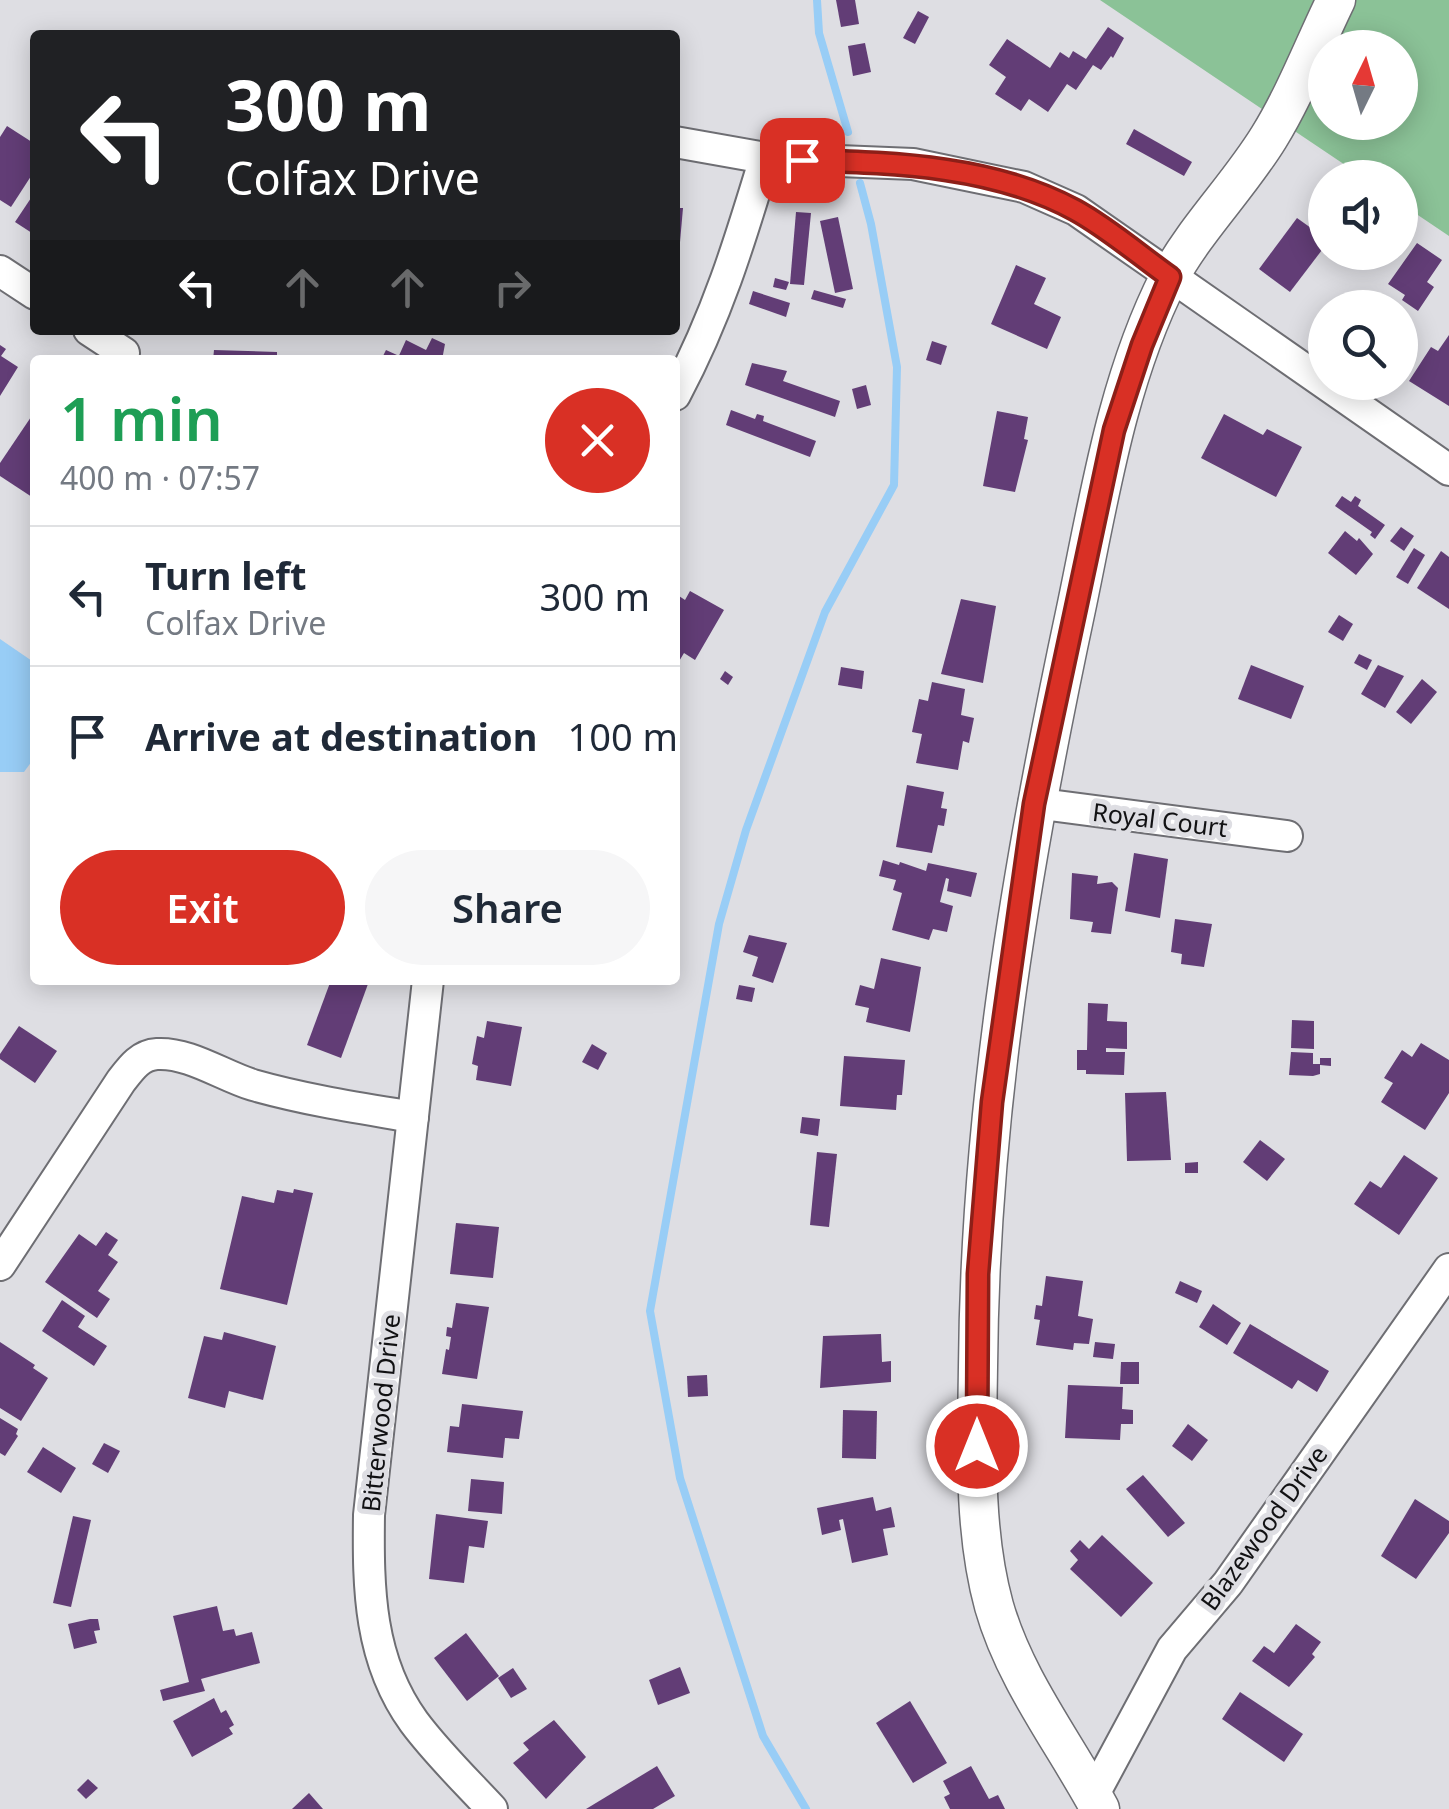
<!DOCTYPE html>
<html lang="en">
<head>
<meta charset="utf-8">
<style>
	body { margin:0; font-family:"Noto Sans",sans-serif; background:#f6f6f7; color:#1f2937; height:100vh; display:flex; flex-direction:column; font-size:38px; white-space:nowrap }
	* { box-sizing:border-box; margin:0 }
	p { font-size:32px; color:#747a83 }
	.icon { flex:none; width:55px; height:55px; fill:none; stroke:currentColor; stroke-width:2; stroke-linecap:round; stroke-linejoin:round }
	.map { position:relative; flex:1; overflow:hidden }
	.side { position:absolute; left:30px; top:355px; width:650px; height:630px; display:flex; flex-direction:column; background:#fff; border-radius:10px; box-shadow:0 5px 25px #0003 }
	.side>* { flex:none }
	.hud { position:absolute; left:30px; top:30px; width:650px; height:305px; border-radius:10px; box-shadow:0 5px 25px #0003; background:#202124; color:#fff; overflow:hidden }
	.needle { width:65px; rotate:5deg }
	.buttons { position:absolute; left:1308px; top:30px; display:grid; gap:20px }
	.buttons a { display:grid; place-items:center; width:110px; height:110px; border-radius:50%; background:#fff; box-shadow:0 5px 25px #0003; font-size:50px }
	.pin { position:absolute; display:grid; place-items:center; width:85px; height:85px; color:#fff; margin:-42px; border-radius:20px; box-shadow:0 5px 15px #0006 }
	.me { position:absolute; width:110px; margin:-55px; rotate:0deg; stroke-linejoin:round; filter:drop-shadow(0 0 8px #0008) }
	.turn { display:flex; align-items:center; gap:35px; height:210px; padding:0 30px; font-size:45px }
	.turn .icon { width:130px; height:130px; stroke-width:2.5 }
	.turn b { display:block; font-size:70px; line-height:85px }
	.lanes { display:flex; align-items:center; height:95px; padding:0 30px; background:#0003; justify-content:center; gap:50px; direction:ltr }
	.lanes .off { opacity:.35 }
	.round { display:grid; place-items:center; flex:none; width:105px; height:105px; border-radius:52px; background:#f6f6f7 }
	.headline { display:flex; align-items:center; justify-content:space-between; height:170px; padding:0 30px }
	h1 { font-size:60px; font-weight:600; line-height:75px; color:#1e9e55 }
	.action { display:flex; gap:20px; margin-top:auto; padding:20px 30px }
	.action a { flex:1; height:115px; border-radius:60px; background:#d93025; color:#fff; font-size:40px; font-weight:600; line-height:115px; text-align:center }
	.action a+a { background:#f6f6f7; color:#1f2937 }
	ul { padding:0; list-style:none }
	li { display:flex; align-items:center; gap:30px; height:140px; padding:0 30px; border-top:2px solid #e0e1e3 }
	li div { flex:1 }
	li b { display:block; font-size:38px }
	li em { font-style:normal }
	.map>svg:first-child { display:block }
	.green { fill:#8bc297; fill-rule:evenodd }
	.water { fill:#98cdf6 }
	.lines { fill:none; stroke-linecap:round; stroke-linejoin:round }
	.stream { stroke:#98cdf6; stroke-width:8 }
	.building { fill:#623d76 }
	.minor-casing { stroke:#6e6e73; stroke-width:34 }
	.tertiary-casing { stroke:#6e6e73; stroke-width:41 }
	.minor { stroke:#fff; stroke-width:30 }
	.tertiary { stroke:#fff; stroke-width:38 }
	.route-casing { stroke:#8d1f18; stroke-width:25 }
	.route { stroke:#d93025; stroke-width:18 }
	.labels { text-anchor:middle; stroke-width:10; stroke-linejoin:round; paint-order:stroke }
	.street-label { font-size:25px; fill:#111113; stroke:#dedee3 }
</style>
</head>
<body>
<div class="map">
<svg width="1449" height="1809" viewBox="0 0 1449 1809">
	<rect width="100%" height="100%" fill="#dedee3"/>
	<!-- green -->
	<path class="green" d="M 1100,0 L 1449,0 L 1449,236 L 1400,203 L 1400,178 L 1363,177 ZM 1325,48 L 1400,48 L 1400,122 L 1325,122 Z"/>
	<!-- water -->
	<path class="water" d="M 0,639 L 35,663 L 35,757 L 24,772 L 0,772 Z"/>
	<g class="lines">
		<!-- stream -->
		<g class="stream">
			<path d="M 817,0 L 819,33 L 848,132"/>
			<path d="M 806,1809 L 763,1736 L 680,1478 L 650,1311 L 719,924 L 746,830 L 825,612 L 894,485 L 897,367 L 871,224 L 860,183"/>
		</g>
	</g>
	<!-- building -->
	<g class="building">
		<path d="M 836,0 L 855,0 L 859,24 L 841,27 Z"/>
		<path d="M 918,11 L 929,17 L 915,44 L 903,38 Z"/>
		<path d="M 1108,27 L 1124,38 L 1113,58 L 1111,56 L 1101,70 L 1093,65 L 1076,90 L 1067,84 L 1048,112 L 1029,99 L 1021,111 L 995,94 L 1006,77 L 989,65 L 1007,39 L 1050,68 L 1060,52 L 1069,58 L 1073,51 L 1086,59 Z"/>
		<path d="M 865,43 L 871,72 L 853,76 L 848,46 Z"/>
		<path d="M 7,126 L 35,144 L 35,170 L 11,207 L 0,200 L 0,137 Z"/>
		<path d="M 1134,129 L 1192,162 L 1184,176 L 1126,144 Z"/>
		<path d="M 35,192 L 35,235 L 15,222 Z"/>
		<path d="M 675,208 L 683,208 L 678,265 L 675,265 Z"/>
		<path d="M 796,212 L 811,213 L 804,285 L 790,284 Z"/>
		<path d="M 838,217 L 853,289 L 835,293 L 820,221 Z"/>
		<path d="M 1297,218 L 1325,238 L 1325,246 L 1290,292 L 1259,269 Z"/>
		<path d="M 1417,243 L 1442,260 L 1427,282 L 1434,287 L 1418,311 L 1402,300 L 1405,295 L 1388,284 Z"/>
		<path d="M 1016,265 L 1046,278 L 1034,304 L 1061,317 L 1047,349 L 991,324 Z"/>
		<path d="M 775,278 L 789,282 L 786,290 L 773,287 Z"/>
		<path d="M 814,290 L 846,299 L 843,308 L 811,299 Z"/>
		<path d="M 753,291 L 790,303 L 786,317 L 749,304 Z"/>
		<path d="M 1449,335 L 1449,406 L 1409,381 L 1431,347 L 1438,351 Z"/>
		<path d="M 432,338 L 445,344 L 442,360 L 397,360 L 406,340 L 426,350 Z"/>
		<path d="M 932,341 L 947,346 L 941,365 L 926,360 Z"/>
		<path d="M 0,345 L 6,349 L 1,356 L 18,367 L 0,396 Z"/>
		<path d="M 214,350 L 277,352 L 277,360 L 213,360 Z"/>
		<path d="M 386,350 L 397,355 L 394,360 L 381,360 Z"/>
		<path d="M 752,363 L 787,371 L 783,381 L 840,401 L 835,417 L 745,385 Z"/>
		<path d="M 866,385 L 871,405 L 857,409 L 852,389 Z"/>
		<path d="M 731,410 L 755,419 L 757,414 L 764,416 L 763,421 L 816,441 L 810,457 L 726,425 Z"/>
		<path d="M 997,411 L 1028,417 L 1024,439 L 1028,440 L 1015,492 L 983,486 Z"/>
		<path d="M 1224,414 L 1263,435 L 1267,429 L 1302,447 L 1276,497 L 1201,458 Z"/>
		<path d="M 31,417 L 35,420 L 35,499 L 0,476 L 0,463 Z"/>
		<path d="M 1342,496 L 1351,502 L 1355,496 L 1361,500 L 1358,506 L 1385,525 L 1375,539 L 1370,535 L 1372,532 L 1335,506 Z"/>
		<path d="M 1401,527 L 1414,536 L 1404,551 L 1390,541 Z"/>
		<path d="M 1345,531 L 1357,541 L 1359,538 L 1373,554 L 1356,575 L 1328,553 Z"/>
		<path d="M 1414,548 L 1425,555 L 1408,584 L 1396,577 Z"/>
		<path d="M 1441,551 L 1449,557 L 1449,609 L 1417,588 Z"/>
		<path d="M 690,591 L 724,610 L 695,660 L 684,653 L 675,668 L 675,604 L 679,596 L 685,600 Z"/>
		<path d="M 961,599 L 996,606 L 983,683 L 941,674 Z"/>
		<path d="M 1339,615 L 1353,624 L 1343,641 L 1328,632 Z"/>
		<path d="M 1359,654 L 1372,660 L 1367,670 L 1354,663 Z"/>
		<path d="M 1251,665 L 1304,686 L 1291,719 L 1238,699 Z"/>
		<path d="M 1378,665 L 1404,676 L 1385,708 L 1361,694 Z"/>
		<path d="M 841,667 L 864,671 L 862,689 L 838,685 Z"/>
		<path d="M 725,671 L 733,677 L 728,685 L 720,679 Z"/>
		<path d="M 1422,679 L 1437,692 L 1411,724 L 1396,712 Z"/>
		<path d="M 932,682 L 965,689 L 961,715 L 974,718 L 969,743 L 963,741 L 958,770 L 916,763 L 922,734 L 912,732 L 919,699 L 928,701 Z"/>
		<path d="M 907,785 L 944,792 L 941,808 L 947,809 L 944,826 L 938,825 L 932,853 L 896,847 Z"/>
		<path d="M 1134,853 L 1168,859 L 1160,918 L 1125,911 Z"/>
		<path d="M 883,860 L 899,865 L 900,862 L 926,871 L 928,863 L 977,873 L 971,897 L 947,891 L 949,879 L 946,878 L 940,902 L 953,906 L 947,932 L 933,929 L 929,940 L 892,930 L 902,893 L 893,890 L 896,880 L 879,876 Z"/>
		<path d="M 1072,873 L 1098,876 L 1097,884 L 1112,882 L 1118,888 L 1111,934 L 1091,932 L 1093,922 L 1070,919 Z"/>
		<path d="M 1175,919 L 1212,924 L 1204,967 L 1181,964 L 1182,954 L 1171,952 Z"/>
		<path d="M 749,935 L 787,943 L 773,983 L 752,976 L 758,957 L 743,952 Z"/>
		<path d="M 881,958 L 921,967 L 910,1032 L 866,1022 L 869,1008 L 855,1005 L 860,985 L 874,989 Z"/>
		<path d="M 331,980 L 357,980 L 368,984 L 341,1058 L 307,1045 Z"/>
		<path d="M 739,985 L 755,988 L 752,1002 L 736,999 Z"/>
		<path d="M 1088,1003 L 1108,1004 L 1107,1021 L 1127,1022 L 1127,1049 L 1106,1048 L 1106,1052 L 1125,1052 L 1124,1075 L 1086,1074 L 1086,1070 L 1077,1070 L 1077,1050 L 1087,1050 Z"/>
		<path d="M 1292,1020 L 1314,1021 L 1314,1049 L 1291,1048 Z"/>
		<path d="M 487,1021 L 522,1027 L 511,1086 L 476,1080 L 478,1066 L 472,1064 L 477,1036 L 484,1038 Z"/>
		<path d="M 19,1026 L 57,1051 L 35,1083 L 0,1059 L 0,1054 Z"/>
		<path d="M 1421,1043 L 1449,1060 L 1449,1093 L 1425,1130 L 1381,1102 L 1393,1083 L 1384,1078 L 1402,1050 L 1412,1057 Z"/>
		<path d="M 592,1044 L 607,1053 L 598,1070 L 582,1062 Z"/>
		<path d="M 1291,1052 L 1313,1053 L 1313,1064 L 1320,1064 L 1320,1058 L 1331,1058 L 1331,1066 L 1320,1065 L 1320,1074 L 1313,1076 L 1289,1075 Z"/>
		<path d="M 844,1056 L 905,1060 L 902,1095 L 897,1095 L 896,1110 L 840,1106 Z"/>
		<path d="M 1166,1092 L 1171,1160 L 1127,1161 L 1125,1093 Z"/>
		<path d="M 802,1117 L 820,1119 L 818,1136 L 800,1133 Z"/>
		<path d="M 1260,1140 L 1285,1159 L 1267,1181 L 1243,1162 Z"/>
		<path d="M 817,1152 L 837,1154 L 829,1227 L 810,1225 Z"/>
		<path d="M 1404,1155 L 1438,1178 L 1399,1235 L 1354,1204 L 1370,1181 L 1381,1188 Z"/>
		<path d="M 1198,1162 L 1198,1173 L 1185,1173 L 1185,1163 Z"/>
		<path d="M 294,1189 L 313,1193 L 287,1305 L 220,1289 L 242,1196 L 274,1203 L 277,1190 L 293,1193 Z"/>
		<path d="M 456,1223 L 499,1227 L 493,1278 L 450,1274 Z"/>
		<path d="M 106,1232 L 118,1240 L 108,1255 L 118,1262 L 98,1291 L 110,1299 L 97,1318 L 45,1282 L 79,1234 L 96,1246 Z"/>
		<path d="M 1046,1276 L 1083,1281 L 1078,1316 L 1093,1319 L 1089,1344 L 1074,1343 L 1073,1350 L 1036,1345 L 1040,1320 L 1034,1319 L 1036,1305 L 1042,1306 Z"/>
		<path d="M 1180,1281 L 1202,1291 L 1197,1303 L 1175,1293 Z"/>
		<path d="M 62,1300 L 85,1316 L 78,1327 L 107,1346 L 94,1366 L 42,1331 Z"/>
		<path d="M 456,1303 L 489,1307 L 477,1379 L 442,1374 L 446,1349 L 449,1350 L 451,1337 L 446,1336 L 447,1327 L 452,1328 Z"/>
		<path d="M 1213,1304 L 1241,1323 L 1227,1345 L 1199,1327 Z"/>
		<path d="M 1250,1324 L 1329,1371 L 1317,1392 L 1298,1380 L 1292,1389 L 1233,1353 Z"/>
		<path d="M 224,1332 L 276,1346 L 263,1400 L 229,1391 L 225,1408 L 188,1398 L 204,1336 L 222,1340 Z"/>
		<path d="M 881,1334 L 882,1362 L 891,1361 L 891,1382 L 820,1388 L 823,1336 Z"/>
		<path d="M 0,1342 L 35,1365 L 33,1368 L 48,1378 L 21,1421 L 0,1408 Z"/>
		<path d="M 1095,1342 L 1115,1344 L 1113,1359 L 1093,1357 Z"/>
		<path d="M 1121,1362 L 1139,1362 L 1139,1384 L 1120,1384 Z"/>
		<path d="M 707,1375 L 708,1396 L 688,1397 L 687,1376 Z"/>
		<path d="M 1068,1385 L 1123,1387 L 1122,1409 L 1133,1410 L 1133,1424 L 1121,1424 L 1120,1440 L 1065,1438 Z"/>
		<path d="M 462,1404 L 523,1411 L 519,1439 L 505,1438 L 503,1458 L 447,1452 L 450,1426 L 459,1427 Z"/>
		<path d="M 843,1410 L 877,1411 L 876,1459 L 842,1458 Z"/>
		<path d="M 0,1418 L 18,1429 L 16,1434 L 18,1436 L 5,1456 L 0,1453 Z"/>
		<path d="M 1188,1424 L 1208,1440 L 1192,1461 L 1172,1446 Z"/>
		<path d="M 104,1443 L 120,1451 L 108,1473 L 92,1464 Z"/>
		<path d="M 43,1447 L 76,1468 L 61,1493 L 27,1472 Z"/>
		<path d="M 1143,1475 L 1185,1523 L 1168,1537 L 1126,1489 Z"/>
		<path d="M 471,1479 L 504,1482 L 502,1514 L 468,1511 Z"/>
		<path d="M 873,1497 L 876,1511 L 891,1507 L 895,1527 L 883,1529 L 888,1555 L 852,1563 L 843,1519 L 839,1520 L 841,1530 L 822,1535 L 817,1508 Z"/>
		<path d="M 1415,1499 L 1449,1521 L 1449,1533 L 1416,1579 L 1381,1556 Z"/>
		<path d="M 436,1514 L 488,1521 L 484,1548 L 469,1546 L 464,1583 L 429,1579 Z"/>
		<path d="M 73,1516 L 91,1520 L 71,1607 L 53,1603 Z"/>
		<path d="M 1102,1535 L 1153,1583 L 1121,1617 L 1070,1569 L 1078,1560 L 1070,1551 L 1080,1540 L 1089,1549 Z"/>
		<path d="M 217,1606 L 223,1631 L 234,1629 L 236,1636 L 252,1632 L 260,1663 L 201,1679 L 205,1691 L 163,1701 L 160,1690 L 189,1682 L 173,1616 Z"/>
		<path d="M 90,1619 L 98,1619 L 100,1630 L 94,1631 L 97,1643 L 74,1649 L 68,1624 Z"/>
		<path d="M 1296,1624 L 1321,1642 L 1312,1654 L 1315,1657 L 1289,1687 L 1252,1661 L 1264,1646 L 1274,1653 Z"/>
		<path d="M 466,1633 L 499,1676 L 467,1701 L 434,1658 Z"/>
		<path d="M 680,1667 L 690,1693 L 658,1705 L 649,1680 Z"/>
		<path d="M 513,1668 L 527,1689 L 511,1698 L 498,1678 Z"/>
		<path d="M 1240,1692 L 1303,1734 L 1284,1762 L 1222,1719 Z"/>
		<path d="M 214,1698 L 221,1713 L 226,1710 L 234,1725 L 229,1728 L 233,1734 L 192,1757 L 173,1721 Z"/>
		<path d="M 910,1701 L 947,1763 L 913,1783 L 876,1723 Z"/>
		<path d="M 554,1720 L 586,1757 L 546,1799 L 513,1763 L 529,1750 L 523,1743 Z"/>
		<path d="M 657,1766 L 675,1796 L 653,1809 L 586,1809 Z"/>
		<path d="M 971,1766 L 989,1799 L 998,1795 L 1005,1809 L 950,1809 L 944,1797 L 950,1794 L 943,1781 Z"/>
		<path d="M 88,1779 L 98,1788 L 86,1799 L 77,1790 Z"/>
		<path d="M 309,1793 L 323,1809 L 292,1809 Z"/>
	</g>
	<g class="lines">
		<!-- minor casing -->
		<g class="minor-casing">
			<g id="minor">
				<path d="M 675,142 L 765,158 L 913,164 L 1024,187 L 1076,210 L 1449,470"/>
				<path d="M 0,271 L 35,294"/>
				<path d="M 89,330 L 124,353"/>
				<path d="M 675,395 C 717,316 739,244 765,158"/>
				<path d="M 1034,803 L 1287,836"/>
				<path d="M 428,980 L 369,1515 C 368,1589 369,1660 414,1722 C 437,1753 466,1781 492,1809"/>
				<path d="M 0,1265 L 121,1081 C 131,1068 140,1055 157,1054 C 189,1052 223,1076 253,1085 C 306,1100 359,1108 413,1117"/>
				<path d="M 1093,1796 L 1172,1649 L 1228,1583 L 1449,1269"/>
			</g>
		</g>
		<!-- tertiary casing -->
		<g class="tertiary-casing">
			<path id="tertiary" d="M 1100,1809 C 1064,1742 1015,1680 994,1606 C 973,1530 977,1445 978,1367 C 980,1108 1022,862 1076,609 C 1099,499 1117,380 1169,278 C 1196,228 1239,186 1269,137 C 1295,95 1314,45 1336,0"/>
		</g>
		<!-- minor -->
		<use href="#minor" class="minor"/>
		<!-- tertiary -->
		<use href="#tertiary" class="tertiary"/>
	</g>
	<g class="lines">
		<!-- route casing -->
		<g class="route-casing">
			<path id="route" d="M 802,160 C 893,163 992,165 1075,210 C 1108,228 1139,255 1170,277 L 1142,345 L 1114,430 L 1034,804 L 992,1102 L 978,1274 L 977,1446"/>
		</g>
		<!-- route -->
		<use href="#route" class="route"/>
	</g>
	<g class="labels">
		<!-- street labels -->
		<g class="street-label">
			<text transform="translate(1160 820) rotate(7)" y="9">Royal Court</text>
			<text transform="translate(381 1413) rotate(-84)" y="9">Bitterwood Drive</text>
			<text transform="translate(1264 1528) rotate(-54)" y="9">Blazewood Drive</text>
		</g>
	</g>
</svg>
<div class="buttons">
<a><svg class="needle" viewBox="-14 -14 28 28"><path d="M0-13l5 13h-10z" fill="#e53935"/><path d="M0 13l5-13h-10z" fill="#747a83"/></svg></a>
<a><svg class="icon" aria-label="sound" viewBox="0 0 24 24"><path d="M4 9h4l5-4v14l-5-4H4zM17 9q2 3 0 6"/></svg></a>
<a><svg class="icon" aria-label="search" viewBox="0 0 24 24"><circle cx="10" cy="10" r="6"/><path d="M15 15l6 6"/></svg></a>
</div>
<div class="pin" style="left:802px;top:160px;background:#d93025"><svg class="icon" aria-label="arrive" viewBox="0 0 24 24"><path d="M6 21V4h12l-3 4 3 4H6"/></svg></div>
<svg class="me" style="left:977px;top:1446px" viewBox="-20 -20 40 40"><circle r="17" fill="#d93025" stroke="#fff" stroke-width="3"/><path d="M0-11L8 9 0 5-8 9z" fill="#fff"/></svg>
<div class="hud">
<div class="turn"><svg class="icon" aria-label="left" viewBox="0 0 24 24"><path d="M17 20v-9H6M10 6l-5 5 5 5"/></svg><div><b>300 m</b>Colfax Drive</div></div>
<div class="lanes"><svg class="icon" aria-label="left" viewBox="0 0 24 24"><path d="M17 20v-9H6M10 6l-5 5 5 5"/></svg><svg class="icon off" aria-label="ahead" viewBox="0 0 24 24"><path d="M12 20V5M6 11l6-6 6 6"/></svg><svg class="icon off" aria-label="ahead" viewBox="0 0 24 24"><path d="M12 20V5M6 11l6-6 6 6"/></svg><svg class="icon off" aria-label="right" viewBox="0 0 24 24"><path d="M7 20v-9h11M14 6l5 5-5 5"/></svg></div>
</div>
<section class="side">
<div class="headline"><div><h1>1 min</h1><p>400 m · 07:57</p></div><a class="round" style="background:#d93025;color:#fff"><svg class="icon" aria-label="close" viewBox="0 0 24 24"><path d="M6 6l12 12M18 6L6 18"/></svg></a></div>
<ul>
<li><svg class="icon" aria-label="left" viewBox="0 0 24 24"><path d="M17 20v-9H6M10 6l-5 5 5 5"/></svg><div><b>Turn left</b><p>Colfax Drive</p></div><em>300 m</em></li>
<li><svg class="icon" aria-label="arrive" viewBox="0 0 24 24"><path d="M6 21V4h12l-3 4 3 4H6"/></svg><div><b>Arrive at destination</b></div><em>100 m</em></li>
</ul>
<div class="action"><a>Exit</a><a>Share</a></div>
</section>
</div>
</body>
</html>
